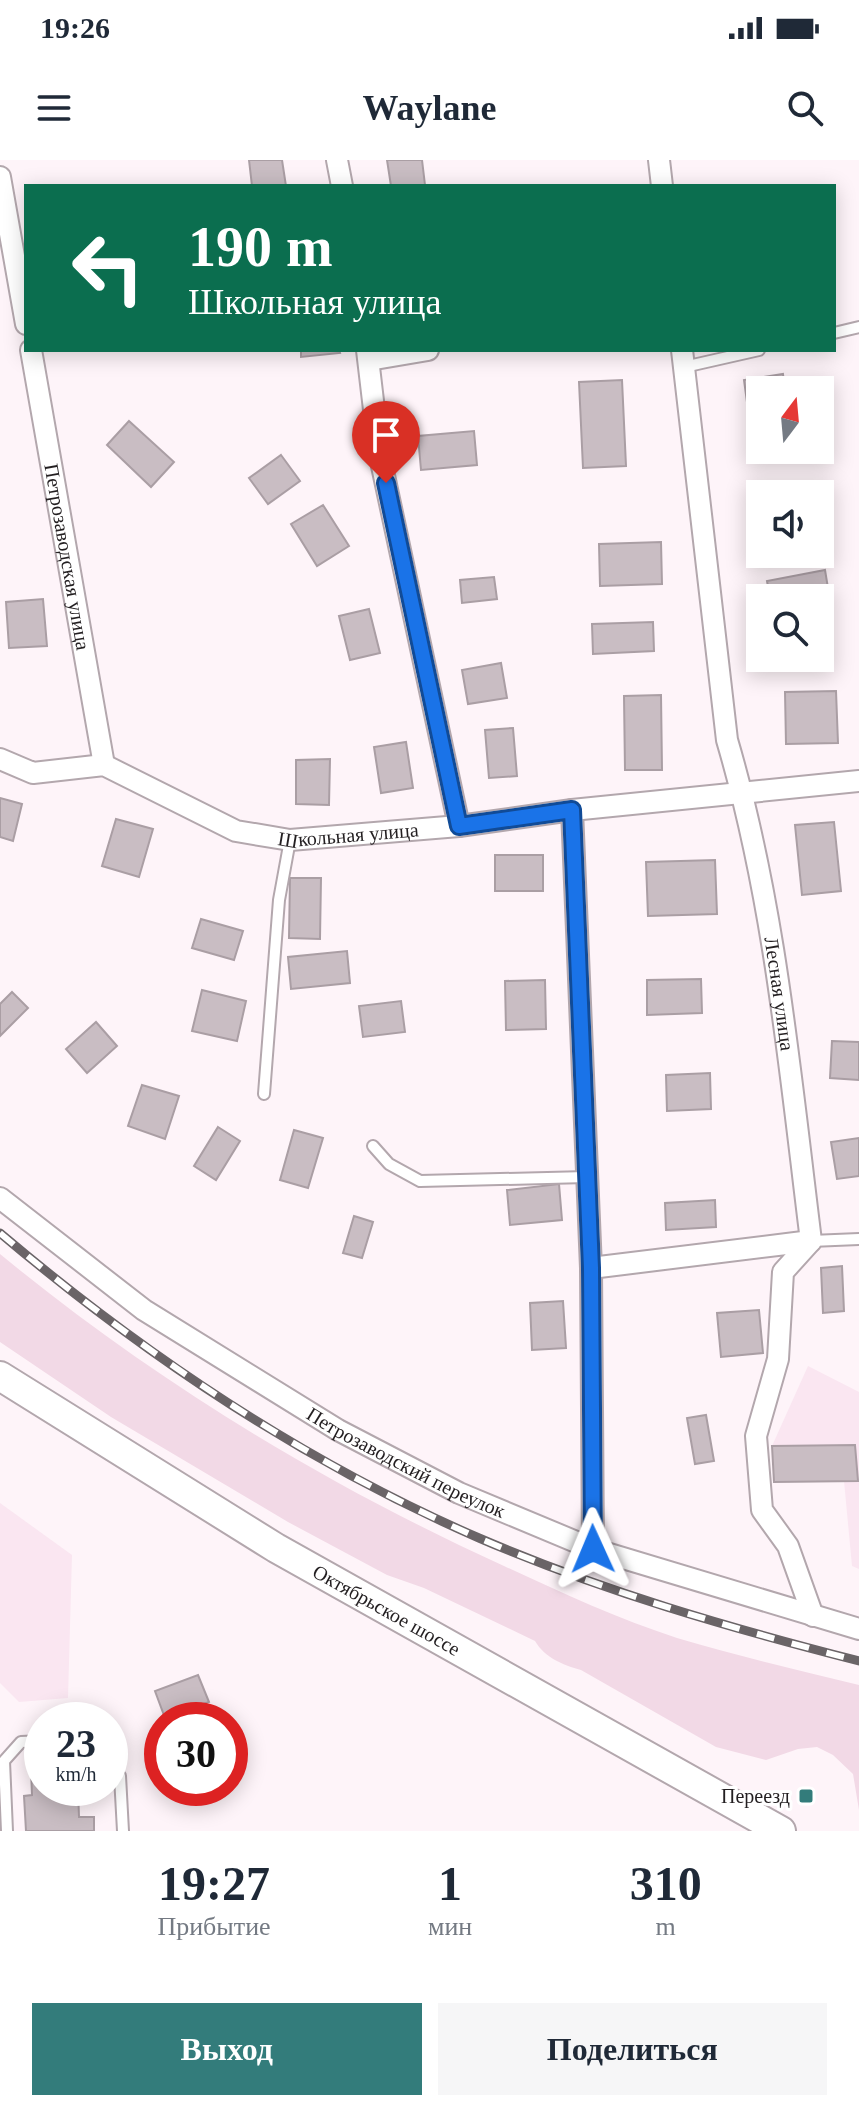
<!DOCTYPE html>
<html lang="ru">
<head>
<meta charset="utf-8">
<style>
	body { margin:0; font-family:Georgia,serif; background:#f6f6f7; color:#1f2937; height:100vh; display:flex; flex-direction:column; font-size:30px; white-space:nowrap }
	* { box-sizing:border-box; margin:0 }
	p { font-size:26px; color:#747a83 }
	.icon { flex:none; width:44px; height:44px; fill:none; stroke:currentColor; stroke-width:2; stroke-linecap:round; stroke-linejoin:round }
	.map { position:relative; height:1671px; overflow:hidden }
	.drawer { display:flex; flex-direction:column; background:#fff; flex:1 }
	.drawer>* { flex:none }
	.hud { position:absolute; left:24px; top:24px; width:812px; height:168px; border-radius:0px; box-shadow:0 4px 20px #0003; background:#0b6e4f; color:#fff; overflow:hidden }
	.needle { width:52px; rotate:16deg }
	.buttons { position:absolute; left:746px; top:216px; display:grid; gap:16px }
	.buttons a { display:grid; place-items:center; width:88px; height:88px; border-radius:0px; background:#fff; box-shadow:0 4px 20px #0003; font-size:40px }
	.speed { position:absolute; left:24px; top:1542px; display:flex; gap:16px; font-size:40px; font-weight:700; text-align:center }
	.speed>* { display:grid; place-content:center; width:104px; height:104px; border-radius:50%; background:#fff; box-shadow:0 4px 20px #0003; line-height:1 }
	.speed small { font-size:20px; font-weight:400 }
	.speed .limit { border:12px solid #d22; background:#fff; color:#111 }
	.pin { position:absolute; display:grid; place-items:center; width:68px; height:68px; color:#fff; margin:-82px -34px; border-radius:50% 50% 50% 0; rotate:-45deg; box-shadow:0 0 8px #0007 }
	.pin .icon { rotate:45deg }
	.me { position:absolute; width:88px; margin:-44px; rotate:359deg; stroke-linejoin:round; filter:drop-shadow(0 0 6px #0008) }
	.turn { display:flex; align-items:center; gap:28px; height:168px; padding:0 32px; font-size:36px }
	.turn .icon { width:104px; height:104px; stroke-width:2.5 }
	.turn b { display:block; font-size:56px; line-height:68px }
	.eta { display:flex; justify-content:space-evenly; align-items:center; height:136px; text-align:center }
	.eta b { font-size:48px; font-weight:700; line-height:56px }
	.action { display:flex; gap:16px; margin-top:auto; padding:16px 32px }
	.action a { flex:1; height:92px; border-radius:0px; background:#337c7b; color:#fff; font-size:32px; font-weight:700; line-height:92px; text-align:center }
	.action a+a { background:#f6f6f7; color:#1f2937 }
	.status { display:flex; justify-content:space-between; align-items:center; height:56px; padding:0 40px; background:#fff; direction:ltr }
	.status svg { height:22px; fill:currentColor }
	header { display:flex; justify-content:space-between; align-items:center; height:104px; padding:0 32px; background:#fff; font-size:36px; font-weight:700 }
	.map>svg:first-child { display:block }
	.built { fill:#fae6f1 }
	.green { fill:#f2d9e6 }
	.building { fill:#c9bdc3; stroke:#aa9ea4; stroke-width:2 }
	.lines { fill:none; stroke-linecap:round; stroke-linejoin:round }
	.service-casing { stroke:#b3a7ad; stroke-width:14 }
	.minor-casing { stroke:#b3a7ad; stroke-width:24 }
	.secondary-casing { stroke:#b3a7ad; stroke-width:32 }
	.service { stroke:#fff; stroke-width:10 }
	.minor { stroke:#fff; stroke-width:20 }
	.secondary { stroke:#fff; stroke-width:28 }
	.rail-casing { stroke:#6a6467; stroke-width:9 }
	.rail { stroke:#fff; stroke-width:6; stroke-dasharray:18; stroke-linecap:butt }
	.route-casing { stroke:#114b97; stroke-width:20 }
	.route { stroke:#1a73e8; stroke-width:14 }
	.poi-dot { fill:#337c7b; stroke:#fff; stroke-width:3 }
	.labels { text-anchor:middle; stroke-width:6; stroke-linejoin:round; paint-order:stroke }
	.street-label { font-size:20px; fill:#231f21; stroke:#fff }
	.poi-label { font-size:20px; fill:#231f21; stroke:#fff; text-anchor:end }
</style>
</head>
<body>
<div class="status"><b>19:26</b><svg viewBox="0 0 49 12"><path d="M0 12V9h3v3zM5 12V6h3v6zM10 12V3h3v9zM15 12V0h3v12zM26 1h20v11H26zM47 4h2v5h-2z"/></svg></div>
<header><svg class="icon" aria-label="menu" viewBox="0 0 24 24"><path d="M4 6h16M4 12h16M4 18h16"/></svg>Waylane<svg class="icon" aria-label="search" viewBox="0 0 24 24"><circle cx="10" cy="10" r="6"/><path d="M15 15l6 6"/></svg></header>
<div class="map">
<svg width="859" height="1671" viewBox="0 0 859 1671">
	<rect width="100%" height="100%" fill="#fef4f9"/>
	<!-- built -->
	<g class="built">
		<path d="M 808,1206 L 859,1232 L 859,1409 L 852,1406 L 844,1321 L 858,1320 L 855,1285 L 772,1286 Z"/>
		<path d="M 0,1343 L 72,1395 L 68,1538 L 19,1542 L 0,1523 Z"/>
	</g>
	<!-- green -->
	<path class="green" d="M 0,1094 C 153,1220 324,1324 504,1406 C 560,1432 618,1459 677,1478 C 737,1496 798,1510 859,1525 L 859,1650 L 853,1614 L 833,1595 L 817,1587 L 798,1589 L 766,1600 L 716,1587 L 581,1510 C 563,1505 545,1498 535,1481 L 424,1428 L 387,1415 L 288,1362 L 111,1257 L 0,1182 Z"/>
	<!-- building -->
	<g class="building">
		<path d="M 249,0 L 282,0 L 286,26 L 252,26 Z"/>
		<path d="M 387,0 L 422,0 L 425,25 L 391,26 Z"/>
		<path d="M 301,190 L 339,190 L 340,193 L 301,197 Z"/>
		<path d="M 783,214 L 785,230 L 760,230 L 760,278 L 752,279 L 744,220 Z"/>
		<path d="M 622,220 L 626,306 L 583,308 L 579,222 Z"/>
		<path d="M 129,261 L 174,302 L 151,327 L 107,285 Z"/>
		<path d="M 474,271 L 477,305 L 421,310 L 418,276 Z"/>
		<path d="M 281,295 L 300,321 L 268,344 L 249,318 Z"/>
		<path d="M 813,323 L 814,334 L 760,334 L 760,342 L 758,331 Z"/>
		<path d="M 323,345 L 349,386 L 317,406 L 291,364 Z"/>
		<path d="M 661,382 L 662,424 L 600,426 L 599,384 Z"/>
		<path d="M 825,410 L 829,434 L 770,438 L 767,421 Z"/>
		<path d="M 494,417 L 497,439 L 462,443 L 460,420 Z"/>
		<path d="M 43,439 L 47,486 L 9,488 L 6,442 Z"/>
		<path d="M 369,449 L 380,493 L 350,500 L 339,456 Z"/>
		<path d="M 653,462 L 654,491 L 593,494 L 592,464 Z"/>
		<path d="M 501,503 L 507,538 L 468,544 L 462,510 Z"/>
		<path d="M 836,531 L 838,583 L 786,584 L 785,532 Z"/>
		<path d="M 661,535 L 662,610 L 625,610 L 624,536 Z"/>
		<path d="M 513,568 L 517,616 L 489,618 L 485,570 Z"/>
		<path d="M 406,582 L 413,628 L 381,633 L 374,587 Z"/>
		<path d="M 330,599 L 329,645 L 296,644 L 296,600 Z"/>
		<path d="M 0,638 L 22,644 L 13,681 L 0,677 Z"/>
		<path d="M 116,659 L 153,669 L 139,717 L 102,706 Z"/>
		<path d="M 834,662 L 841,731 L 802,735 L 795,665 Z"/>
		<rect x="495" y="695" width="48" height="36"/>
		<path d="M 715,700 L 717,754 L 648,756 L 646,702 Z"/>
		<path d="M 290,718 L 321,718 L 320,779 L 289,778 Z"/>
		<path d="M 201,759 L 243,771 L 234,800 L 192,788 Z"/>
		<path d="M 347,791 L 350,823 L 291,829 L 288,797 Z"/>
		<path d="M 701,819 L 702,853 L 647,855 L 647,820 Z"/>
		<path d="M 545,820 L 546,869 L 506,870 L 505,821 Z"/>
		<path d="M 202,830 L 246,841 L 237,881 L 192,871 Z"/>
		<path d="M 12,832 L 28,848 L 0,876 L 0,844 Z"/>
		<path d="M 401,841 L 405,872 L 363,877 L 359,846 Z"/>
		<path d="M 96,862 L 117,886 L 87,913 L 66,889 Z"/>
		<path d="M 832,881 L 859,882 L 859,920 L 830,918 Z"/>
		<path d="M 710,913 L 711,949 L 667,951 L 666,915 Z"/>
		<path d="M 142,925 L 179,936 L 165,979 L 128,966 Z"/>
		<path d="M 218,967 L 240,981 L 216,1020 L 194,1006 Z"/>
		<path d="M 294,970 L 323,978 L 308,1028 L 280,1020 Z"/>
		<path d="M 859,978 L 859,1016 L 837,1019 L 831,982 Z"/>
		<path d="M 559,1024 L 562,1060 L 510,1065 L 507,1030 Z"/>
		<path d="M 715,1040 L 716,1067 L 666,1070 L 665,1043 Z"/>
		<path d="M 354,1056 L 373,1062 L 362,1098 L 343,1093 Z"/>
		<path d="M 842,1106 L 844,1151 L 823,1153 L 821,1108 Z"/>
		<path d="M 563,1141 L 566,1188 L 532,1190 L 530,1143 Z"/>
		<path d="M 759,1150 L 763,1193 L 721,1197 L 717,1153 Z"/>
		<path d="M 706,1255 L 714,1301 L 695,1304 L 687,1258 Z"/>
		<path d="M 855,1285 L 858,1321 L 774,1322 L 772,1286 Z"/>
		<path d="M 198,1515 L 209,1542 L 165,1558 L 155,1531 Z"/>
		<path d="M 42,1608 L 42,1628 L 78,1628 L 79,1657 L 94,1657 L 94,1671 L 26,1671 L 24,1636 L 32,1635 L 31,1609 Z"/>
		<path d="M 191,1628 L 222,1628 L 196,1639 Z"/>
	</g>
	<g class="lines">
		<!-- service casing -->
		<g class="service-casing">
			<g id="service">
				<path d="M 834,173 L 859,167"/>
				<path d="M 684,207 L 759,190"/>
				<path d="M 264,934 L 279,740 L 290,680"/>
				<path d="M 373,986 L 389,1004 L 420,1021 L 587,1017"/>
				<path d="M 811,1081 L 859,1079"/>
				<path d="M 110,1607 L 120,1616 L 123,1671"/>
				<path d="M 7,1671 L 4,1601 L 21,1582 L 42,1581"/>
			</g>
		</g>
		<!-- minor casing -->
		<g class="minor-casing">
			<g id="minor">
				<path d="M 337,0 L 342,26"/>
				<path d="M 659,0 L 662,26"/>
				<path d="M 0,17 L 26,164"/>
				<path id="s1" d="M 31,190 L 104,605"/>
				<path d="M 367,190 L 379,292 L 459,666"/>
				<path id="s2" d="M 682,190 L 727,580 C 775,743 790,913 811,1081 L 783,1112 L 778,1199 L 756,1276 L 762,1350 L 788,1386 L 813,1456"/>
				<path d="M 369,200 L 428,190"/>
				<path id="s3" d="M 0,599 L 33,613 L 104,605 L 236,671 L 290,680 L 459,666 L 572,650 L 859,621"/>
				<path d="M 572,650 L 591,1108 L 593,1389"/>
				<path id="s4" d="M 0,1038 L 144,1150 L 338,1270 L 459,1333 L 593,1389 L 859,1469"/>
				<path d="M 591,1108 L 811,1081"/>
			</g>
		</g>
		<!-- secondary casing -->
		<g class="secondary-casing">
			<g id="secondary">
				<path id="s5" d="M 0,1216 L 276,1388 L 781,1671"/>
			</g>
		</g>
		<!-- service -->
		<use href="#service" class="service"/>
		<!-- minor -->
		<use href="#minor" class="minor"/>
		<!-- secondary -->
		<use href="#secondary" class="secondary"/>
		<!-- rail casing -->
		<g class="rail-casing">
			<path id="rail" d="M 0,1073 C 143,1194 306,1303 479,1378 C 602,1431 730,1468 859,1501"/>
		</g>
		<!-- rail -->
		<use href="#rail" class="rail"/>
	</g>
	<g class="lines">
		<!-- route casing -->
		<g class="route-casing">
			<path id="route" d="M 386,323 L 459,666 L 572,650 L 591,1108 L 593,1389"/>
		</g>
		<!-- route -->
		<use href="#route" class="route"/>
	</g>
	<!-- markers -->
	<rect class="poi-dot" x="798" y="1628" width="16" height="16" rx="4"/>
	<g class="labels">
		<!-- street labels -->
		<g class="street-label">
			<text dy="7" stroke="none"><textPath href="#s1" startOffset="210">Петрозаводская улица</textPath></text>
			<text dy="7" stroke="none"><textPath href="#s3" startOffset="368">Школьная улица</textPath></text>
			<text dy="7" stroke="none"><textPath href="#s2" startOffset="652">Лесная улица</textPath></text>
			<text dy="7" stroke="none"><textPath href="#s4" startOffset="486">Петрозаводский переулок</textPath></text>
			<text dy="7" stroke="none"><textPath href="#s5" startOffset="452">Октябрьское шоссе</textPath></text>
		</g>
		<!-- poi labels -->
		<g class="poi-label">
			<text x="790" y="1643">Переезд</text>
		</g>
	</g>
</svg>
<div class="buttons">
<a><svg class="needle" viewBox="-14 -14 28 28"><path d="M0-13l5 13h-10z" fill="#e53935"/><path d="M0 13l5-13h-10z" fill="#747a83"/></svg></a>
<a><svg class="icon" aria-label="sound" viewBox="0 0 24 24"><path d="M4 9h4l5-4v14l-5-4H4zM17 9q2 3 0 6"/></svg></a>
<a><svg class="icon" aria-label="search" viewBox="0 0 24 24"><circle cx="10" cy="10" r="6"/><path d="M15 15l6 6"/></svg></a>
</div>
<div class="speed"><div>23<small>km/h</small></div><div class="limit">30</div></div>
<div class="pin" style="left:386px;top:323px;background:#d93025"><svg class="icon" aria-label="arrive" viewBox="0 0 24 24"><path d="M6 21V4h12l-3 4 3 4H6"/></svg></div>
<svg class="me" style="left:593px;top:1389px" viewBox="-20 -20 40 40"><path d="M0-17L14 15 0 8-14 15z" fill="#1a73e8" stroke="#fff" stroke-width="4"/></svg>
<div class="hud">
<div class="turn"><svg class="icon" aria-label="left" viewBox="0 0 24 24"><path d="M17 20v-9H6M10 6l-5 5 5 5"/></svg><div><b>190 m</b>Школьная улица</div></div>
</div>
</div>
<section class="drawer">
<div class="eta">
<div><b>19:27</b><p>Прибытие</p></div>
<div><b>1</b><p>мин</p></div>
<div><b>310</b><p>m</p></div>
</div>
<div class="action"><a>Выход</a><a>Поделиться</a></div>
</section>
</body>
</html>
